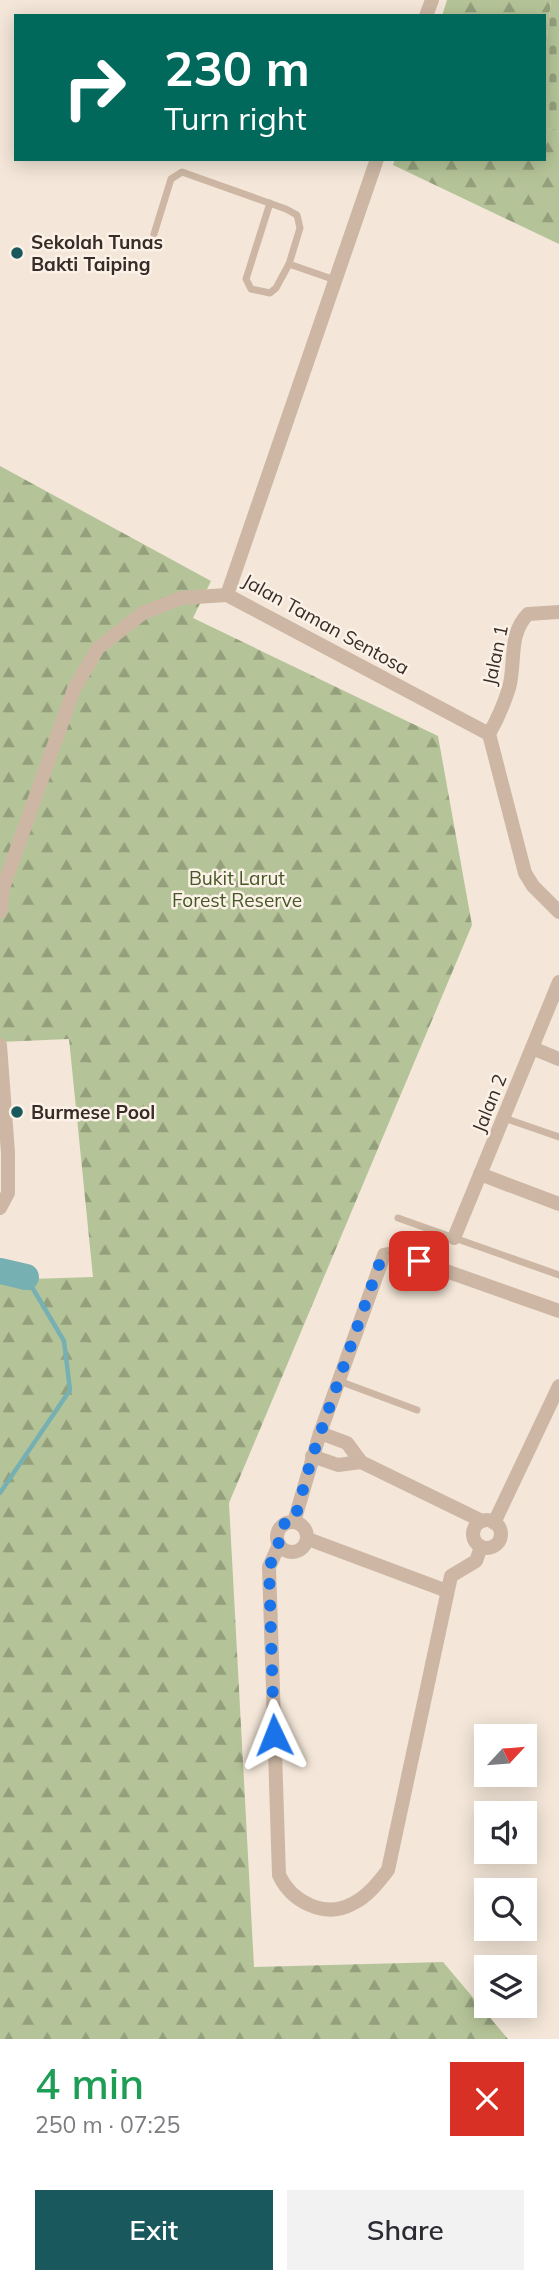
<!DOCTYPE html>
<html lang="en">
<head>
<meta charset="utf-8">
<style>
	body { margin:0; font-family:Mulish,sans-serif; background:#f2f2f3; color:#2b2b33; height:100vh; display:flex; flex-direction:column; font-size:26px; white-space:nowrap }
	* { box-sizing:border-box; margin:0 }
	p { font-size:23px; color:#7c7c81 }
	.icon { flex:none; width:38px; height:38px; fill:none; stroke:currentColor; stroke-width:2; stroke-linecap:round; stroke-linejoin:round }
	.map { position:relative; height:2039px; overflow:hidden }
	.details { display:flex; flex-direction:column; background:#fff; flex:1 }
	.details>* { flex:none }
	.banner { position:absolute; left:14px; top:14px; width:532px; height:147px; border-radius:0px; box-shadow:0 4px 18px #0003; background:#00695c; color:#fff; overflow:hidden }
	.needle { width:46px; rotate:64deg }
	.buttons { position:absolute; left:474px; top:1724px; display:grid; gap:14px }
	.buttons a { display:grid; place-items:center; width:63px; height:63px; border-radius:0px; background:#fff; box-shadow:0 4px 18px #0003; font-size:35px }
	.pin { position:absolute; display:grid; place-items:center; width:60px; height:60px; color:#fff; margin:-30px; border-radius:14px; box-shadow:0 4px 10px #0006 }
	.me { position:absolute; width:77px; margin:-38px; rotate:358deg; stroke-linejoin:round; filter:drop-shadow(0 0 5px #0008) }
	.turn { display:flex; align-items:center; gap:24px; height:147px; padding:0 35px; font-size:32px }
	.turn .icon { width:91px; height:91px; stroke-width:2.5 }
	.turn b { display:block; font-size:49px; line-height:60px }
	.round { display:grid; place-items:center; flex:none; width:74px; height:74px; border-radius:0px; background:#f2f2f3 }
	.summary { display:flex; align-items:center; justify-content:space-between; height:119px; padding:0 35px }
	h1 { font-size:42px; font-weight:600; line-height:52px; color:#1e9e55 }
	.action { display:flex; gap:14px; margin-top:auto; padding:14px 35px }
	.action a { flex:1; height:80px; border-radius:0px; background:#19585c; color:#fff; font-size:28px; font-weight:600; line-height:80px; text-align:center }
	.action a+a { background:#f2f2f3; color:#2b2b33 }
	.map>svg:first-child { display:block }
	.forest { fill:url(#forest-firs) }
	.cemetery { fill:url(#cemetery-stones) }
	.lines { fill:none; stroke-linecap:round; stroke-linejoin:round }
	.stream { stroke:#76b0b3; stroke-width:4.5 }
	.river { stroke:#76b0b3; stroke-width:26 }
	.lane { stroke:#cdb7a4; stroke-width:7 }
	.street { stroke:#cdb7a4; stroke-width:14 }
	.route { stroke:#1a73e8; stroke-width:12; stroke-dasharray:0 21.6 }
	.poi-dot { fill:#19585c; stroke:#fbf1e6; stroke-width:2.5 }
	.labels { text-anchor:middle; stroke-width:5; stroke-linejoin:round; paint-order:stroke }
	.poi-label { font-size:19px; font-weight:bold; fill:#372c27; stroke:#fbf1e6; text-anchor:start }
	.street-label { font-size:19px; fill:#372c27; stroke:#fbf1e6 }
	.park-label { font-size:19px; fill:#465828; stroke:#fbf1e6 }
</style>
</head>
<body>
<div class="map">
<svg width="559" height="2039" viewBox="0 0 559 2039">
	<defs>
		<pattern id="forest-firs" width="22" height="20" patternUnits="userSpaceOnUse" patternTransform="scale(1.75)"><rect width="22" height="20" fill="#b5c498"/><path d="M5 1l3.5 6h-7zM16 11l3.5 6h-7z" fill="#949f7c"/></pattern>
		<pattern id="cemetery-stones" width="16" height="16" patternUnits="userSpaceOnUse" patternTransform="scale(1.75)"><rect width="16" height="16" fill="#b5c498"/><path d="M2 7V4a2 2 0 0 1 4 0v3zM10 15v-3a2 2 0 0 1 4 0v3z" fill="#949f7c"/></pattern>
	</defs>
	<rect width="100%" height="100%" fill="#f4e7d9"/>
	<!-- forest -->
	<g class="forest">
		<path d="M 447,0 L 551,0 L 544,65 L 544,16 L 442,16 Z"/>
		<path d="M 544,127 L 559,132 L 559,244 L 393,165 L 395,159 L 544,159 Z"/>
		<path d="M 0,466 L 211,581 L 193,618 L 438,736 L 472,925 L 229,1503 L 254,1967 L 443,1962 L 508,2039 L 0,2039 L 0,1280 L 93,1277 L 69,1039 L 0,1042 Z"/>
	</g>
	<!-- cemetery -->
	<path class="cemetery" d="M 551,0 L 559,0 L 559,132 L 544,127 L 544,65 Z"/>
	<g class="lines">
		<!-- stream -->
		<path class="stream" d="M 0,1493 L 70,1390 L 64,1341 L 26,1277"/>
		<!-- river -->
		<path class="river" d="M 0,1271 L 26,1277"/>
		<!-- lane -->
		<g class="lane">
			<path d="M 270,203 L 246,279 L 251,289 L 270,293 L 276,288 L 289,264"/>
			<path d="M 154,234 L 171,179 L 182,172 L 286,209 L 297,215 L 300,228 L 289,264 L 335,280"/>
			<path d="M 504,1118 L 559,1137"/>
			<path d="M 398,1218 L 559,1275"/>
			<path d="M 339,1381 L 417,1410"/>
		</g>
		<!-- street -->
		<g class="street">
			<path d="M 426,16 L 432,0"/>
			<path d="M 227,595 L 489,734 L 525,873 L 533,886 L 559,912"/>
			<path d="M 227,595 L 377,159"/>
			<path d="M 489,734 C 497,720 504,704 509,688 C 516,662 508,634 528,614 L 559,612"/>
			<path d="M 0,912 L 3,888 L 74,689 L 98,648 L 143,613 L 181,598 L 227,595"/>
			<path d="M 0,1045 L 8,1153 L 8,1193 L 0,1208"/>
			<path d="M 532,1048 L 559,1059"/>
			<path d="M 480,1174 L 559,1204"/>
			<path d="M 454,1238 L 559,982"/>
			<path d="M 320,1433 L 347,1443 L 361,1462 L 482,1521"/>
			<path d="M 312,1456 L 338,1465 L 361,1462"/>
			<circle cx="487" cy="1534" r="14"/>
			<circle cx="292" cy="1537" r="15"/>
			<path d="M 294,1522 L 320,1433 L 384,1255 L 395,1253 L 559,1311"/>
			<path d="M 494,1523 L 559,1386"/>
			<path d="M 308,1539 L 447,1591"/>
			<path d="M 279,1545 L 269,1567 L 279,1875 C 291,1901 324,1919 352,1904 C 367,1897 378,1883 388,1870 L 451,1576 L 476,1561 L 481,1547"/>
		</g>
	</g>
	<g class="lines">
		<!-- route -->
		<path class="route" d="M 274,1735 L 269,1567 L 279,1545 L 277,1535 L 285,1523 L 294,1522 L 312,1457 L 381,1259 C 392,1247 406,1256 419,1261"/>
	</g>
	<!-- markers -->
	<g class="poi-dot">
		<circle cx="17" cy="253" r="7"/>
		<circle cx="17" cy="1112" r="7"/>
	</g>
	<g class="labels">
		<!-- poi labels -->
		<g class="poi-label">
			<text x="31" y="249">Sekolah Tunas<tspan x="31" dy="22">Bakti Taiping</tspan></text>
			<text x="31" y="1119">Burmese Pool</text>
		</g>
		<!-- street labels -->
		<g class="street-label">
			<text transform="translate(326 624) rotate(29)" y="7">Jalan Taman Sentosa</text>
			<text transform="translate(495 655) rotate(-78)" y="7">Jalan 1</text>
			<text transform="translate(489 1103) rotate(-68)" y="7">Jalan 2</text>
		</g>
		<!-- park labels -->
		<g class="park-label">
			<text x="237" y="885">Bukit Larut<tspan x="237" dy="22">Forest Reserve</tspan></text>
		</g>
	</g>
</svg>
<div class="buttons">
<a><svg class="needle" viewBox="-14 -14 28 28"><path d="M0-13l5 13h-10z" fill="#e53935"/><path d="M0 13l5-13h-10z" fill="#7c7c81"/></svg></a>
<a><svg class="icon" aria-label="sound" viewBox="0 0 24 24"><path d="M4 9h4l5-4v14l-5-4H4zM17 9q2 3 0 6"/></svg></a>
<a><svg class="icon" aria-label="search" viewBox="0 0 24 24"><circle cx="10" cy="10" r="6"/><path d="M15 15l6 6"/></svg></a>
<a><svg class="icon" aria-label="layers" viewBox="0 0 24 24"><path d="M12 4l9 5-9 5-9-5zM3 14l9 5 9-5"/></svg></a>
</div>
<div class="pin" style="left:419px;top:1261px;background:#d93025"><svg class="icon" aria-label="arrive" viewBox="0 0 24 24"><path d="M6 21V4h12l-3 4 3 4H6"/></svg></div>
<svg class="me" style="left:274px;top:1735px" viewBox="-20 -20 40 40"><path d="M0-17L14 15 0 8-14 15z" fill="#1a73e8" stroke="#fff" stroke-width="4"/></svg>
<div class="banner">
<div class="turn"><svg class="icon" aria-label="right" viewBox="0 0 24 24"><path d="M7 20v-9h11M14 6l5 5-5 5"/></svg><div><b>230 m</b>Turn right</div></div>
</div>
</div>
<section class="details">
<div class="summary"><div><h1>4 min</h1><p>250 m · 07:25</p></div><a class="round" style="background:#d93025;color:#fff"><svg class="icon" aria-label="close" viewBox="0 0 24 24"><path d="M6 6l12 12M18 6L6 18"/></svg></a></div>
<div class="action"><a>Exit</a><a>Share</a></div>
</section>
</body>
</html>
